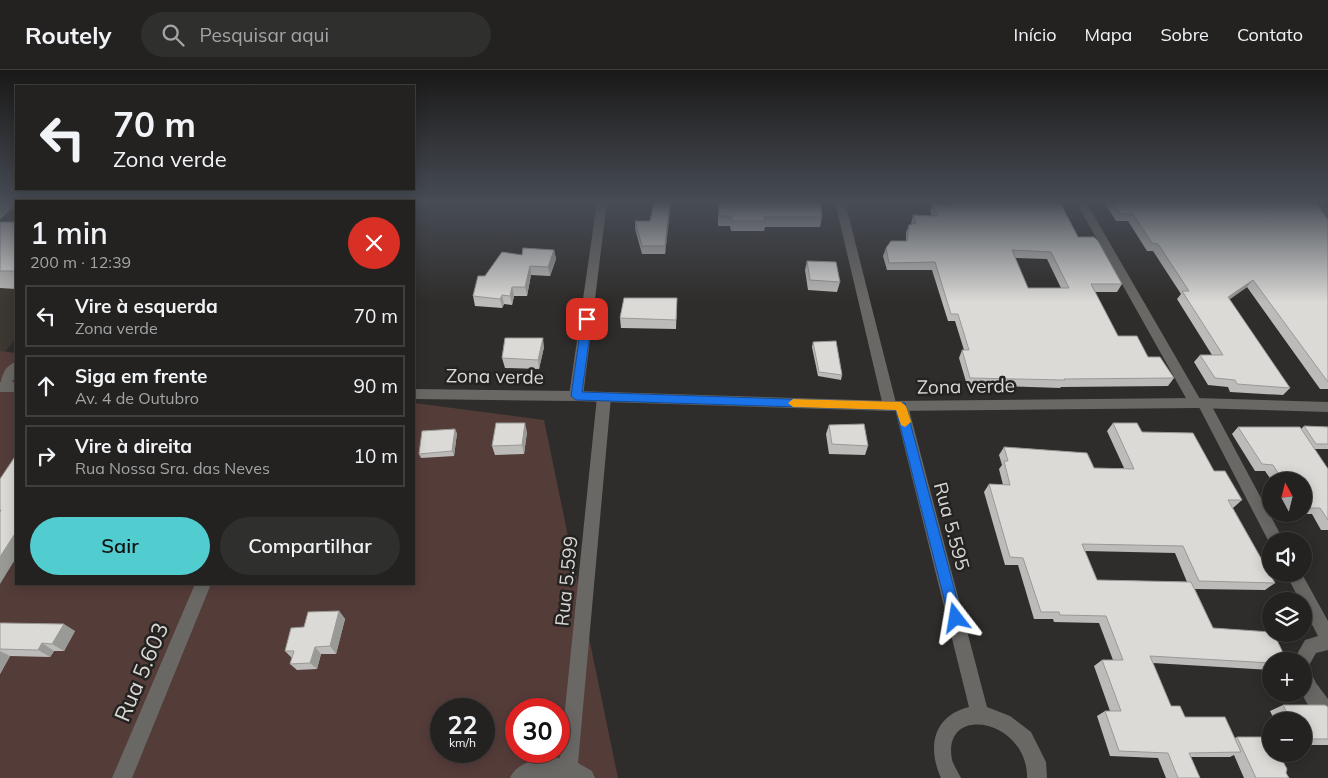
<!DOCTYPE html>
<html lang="pt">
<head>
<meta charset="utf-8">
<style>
	body { margin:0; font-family:Mulish,sans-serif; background:#2f2f2d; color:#f1f3f6; height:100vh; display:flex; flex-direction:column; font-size:19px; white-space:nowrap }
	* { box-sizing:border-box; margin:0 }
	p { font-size:16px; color:#a3a4a5 }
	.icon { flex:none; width:28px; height:28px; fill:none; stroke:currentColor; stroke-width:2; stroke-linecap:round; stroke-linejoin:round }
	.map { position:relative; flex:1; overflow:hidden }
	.panel { position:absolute; left:15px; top:130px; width:400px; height:385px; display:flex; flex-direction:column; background:#232220; border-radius:0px; box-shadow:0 2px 12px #0003,0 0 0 1px #403f3e }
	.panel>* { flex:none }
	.top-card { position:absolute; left:15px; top:15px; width:400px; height:105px; border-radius:0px; box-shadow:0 2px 12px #0003,0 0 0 1px #403f3e; background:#232220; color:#f1f3f6; overflow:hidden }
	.needle { width:32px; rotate:353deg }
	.controls { position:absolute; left:1262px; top:402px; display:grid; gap:10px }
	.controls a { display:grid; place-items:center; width:50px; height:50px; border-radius:50%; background:#232220; box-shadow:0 2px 12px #0003,0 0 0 1px #403f3e; font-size:25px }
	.speed { position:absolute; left:430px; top:628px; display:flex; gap:10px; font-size:25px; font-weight:700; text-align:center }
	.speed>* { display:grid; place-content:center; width:65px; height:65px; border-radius:50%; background:#232220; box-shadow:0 2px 12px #0003,0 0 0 1px #403f3e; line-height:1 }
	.speed small { font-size:12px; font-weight:400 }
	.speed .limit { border:8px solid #d22; background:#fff; color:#111 }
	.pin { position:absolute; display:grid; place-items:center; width:42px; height:42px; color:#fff; margin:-21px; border-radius:10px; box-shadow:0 2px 8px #0006 }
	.me { position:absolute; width:55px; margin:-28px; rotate:346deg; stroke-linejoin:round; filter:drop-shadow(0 0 4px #0008) }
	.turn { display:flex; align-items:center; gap:18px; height:105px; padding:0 15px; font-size:22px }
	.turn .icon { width:65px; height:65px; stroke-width:2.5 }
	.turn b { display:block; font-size:35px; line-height:42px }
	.round { display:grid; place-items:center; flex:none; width:52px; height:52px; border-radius:26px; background:#2f2f2d }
	.summary { display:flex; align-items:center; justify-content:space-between; height:85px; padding:0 15px }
	h1 { font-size:30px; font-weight:600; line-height:38px }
	.action { display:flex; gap:10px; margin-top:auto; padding:10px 15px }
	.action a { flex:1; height:58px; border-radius:30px; background:#52cdcf; color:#111; font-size:20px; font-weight:600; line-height:58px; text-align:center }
	.action a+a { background:#2f2f2d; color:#f1f3f6 }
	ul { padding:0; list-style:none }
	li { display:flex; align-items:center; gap:15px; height:62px; margin:0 10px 8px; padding:0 5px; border:2px solid #403f3e; border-radius:0px }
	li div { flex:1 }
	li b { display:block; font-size:19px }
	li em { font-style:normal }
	header { display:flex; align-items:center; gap:30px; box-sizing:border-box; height:70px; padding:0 25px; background:#232220; border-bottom:1px solid #403f3e }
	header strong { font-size:24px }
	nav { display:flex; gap:28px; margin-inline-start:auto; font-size:18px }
	.search { width:350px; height:45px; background:#2f2f2d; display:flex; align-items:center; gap:12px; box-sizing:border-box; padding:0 18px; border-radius:28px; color:#a3a4a5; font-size:19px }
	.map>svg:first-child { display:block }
	.built { fill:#3c3730 }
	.green { fill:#543c39; fill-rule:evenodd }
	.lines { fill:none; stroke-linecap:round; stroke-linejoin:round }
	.minor { fill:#6a6865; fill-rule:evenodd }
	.tertiary { fill:#6a6865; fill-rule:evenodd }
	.wall { fill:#bcbbb9; fill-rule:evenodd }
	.shaded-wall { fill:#999996 }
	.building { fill:#dbdad7; stroke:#999996; fill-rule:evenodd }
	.route { fill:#1a73e8; stroke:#114b97 }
	.slow { fill:#f59e0b }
	.labels { text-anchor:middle; stroke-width:5; stroke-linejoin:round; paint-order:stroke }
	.street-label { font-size:19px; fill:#d8d7d5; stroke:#252321 }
	.near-street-label { font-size:22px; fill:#d8d7d5; stroke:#252321 }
</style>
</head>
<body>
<header>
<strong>Routely</strong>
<div class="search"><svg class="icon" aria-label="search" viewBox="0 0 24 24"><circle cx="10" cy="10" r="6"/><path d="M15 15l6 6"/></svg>Pesquisar aqui</div>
<nav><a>Início</a><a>Mapa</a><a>Sobre</a><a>Contato</a></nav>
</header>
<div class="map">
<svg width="1328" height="708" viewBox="0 0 1328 708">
	<rect width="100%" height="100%" fill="#2f2d2b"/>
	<!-- built -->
	<path class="built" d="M 0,132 L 16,132 L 16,269 L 0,288 Z"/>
	<!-- green -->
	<path class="green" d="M 0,281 L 16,283 L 16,514 L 414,514 L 414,333 L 544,350 L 618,708 L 0,708 ZM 441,639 L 484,639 L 484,681 L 441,681 ZM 516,639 L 559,639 L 559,681 L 516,681 Z"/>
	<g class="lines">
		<!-- minor -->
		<g class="minor">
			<path d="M 597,132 L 607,132 L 583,326 L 581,330 L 571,330 L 569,326 Z"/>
			<path d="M 835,132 L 845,132 L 896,333 L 901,331 L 906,332 L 908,336 L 987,637 L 1010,646 L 1031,662 L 1046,692 L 1047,708 L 1027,708 C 1028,649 941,633 952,690 C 954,696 958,702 961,708 L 941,708 C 927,677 933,646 969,637 L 895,339 L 890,341 L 885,340 L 883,336 Z"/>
			<path d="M 1076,132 L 1086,132 L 1200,329 L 1208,329 L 1284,471 L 1271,471 L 1271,476 L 1199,337 L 1191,337 Z"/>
			<path d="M 16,292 L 16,306 L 6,320 L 0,322 C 0,310 3,296 16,292 Z"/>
			<path d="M 604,322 L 609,323 L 611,327 L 578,693 L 592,701 L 595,708 L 510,708 C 518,690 542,688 560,688 L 597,327 L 599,323 Z"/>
			<path d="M 1286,504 L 1302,504 L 1328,551 L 1328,580 L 1316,583 L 1308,597 L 1316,613 L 1328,629 L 1328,650 C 1319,646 1306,636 1303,625 C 1301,619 1304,601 1304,591 L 1293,591 L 1305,570 L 1318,566 L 1304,539 L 1304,531 L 1300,531 Z"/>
			<path d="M 195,514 L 211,514 L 132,708 L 112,708 Z"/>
		</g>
		<!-- tertiary -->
		<g class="tertiary">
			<path d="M 1313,132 L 1323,132 L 1328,140 L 1328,151 L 1324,150 Z"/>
			<rect x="0" y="312" width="16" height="10"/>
			<path d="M 414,319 L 576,321 L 890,331 L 1196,328 L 1328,332 L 1328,342 L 1196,338 L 890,341 L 576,331 L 414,329 Z"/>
		</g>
	</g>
	<!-- wall -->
	<g class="wall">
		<path d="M 0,132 L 16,132 L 16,135 L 14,135 L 0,149 Z"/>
		<path d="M 654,132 L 671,132 L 665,184 L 642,184 L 635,159 L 635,151 L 650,151 Z"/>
		<path d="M 718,132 L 822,147 L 820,157 L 765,157 L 764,161 L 731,161 L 730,156 L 718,156 Z"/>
		<path d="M 945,132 L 1060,132 L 1078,167 L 1122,214 L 1117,222 L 1095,222 L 1118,266 L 1148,287 L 1174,308 L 1168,316 L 1061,317 L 1060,318 L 967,315 L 959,288 L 962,280 L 964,280 L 955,251 L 948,251 L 932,200 L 887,200 L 883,186 L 886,178 L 906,171 L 906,162 L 909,155 L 911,154 L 913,145 L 932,146 L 930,141 L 933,133 L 945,133 ZM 1015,188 L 1047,189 L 1061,218 L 1028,218 Z"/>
		<path d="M 1104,132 L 1316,132 L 1328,150 L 1328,319 L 1320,319 L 1247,217 L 1229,229 L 1290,318 L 1283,325 L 1230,322 L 1228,317 L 1208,315 L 1194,292 L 1200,285 L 1212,285 L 1177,229 L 1181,224 L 1153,181 L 1147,181 L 1128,151 L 1116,151 Z"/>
		<path d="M 0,152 L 16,152 L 16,219 L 0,218 Z"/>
		<path d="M 554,180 L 556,189 L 550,206 L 531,205 L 527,226 L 514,226 L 512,235 L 504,234 L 502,238 L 475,236 L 473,226 L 485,206 L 522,185 Z"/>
		<path d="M 807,191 L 840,212 L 837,222 L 808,220 L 805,200 Z"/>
		<path d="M 677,228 L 676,259 L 621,258 L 620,248 Z"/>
		<path d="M 813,272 L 842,305 L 841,310 L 818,306 L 812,277 Z"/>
		<path d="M 544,277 L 539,299 L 505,298 L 502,288 Z"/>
		<path d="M 1113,353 L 1142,362 L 1214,401 L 1242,430 L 1233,438 L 1275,513 L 1265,520 L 1195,519 L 1213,558 L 1271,591 L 1271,600 L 1153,593 L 1171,636 L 1185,647 L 1235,668 L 1237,667 L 1286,703 L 1289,708 L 1244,708 L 1234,685 L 1230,687 L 1191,687 L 1200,708 L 1166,708 L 1158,688 L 1110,686 L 1097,646 L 1105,641 L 1110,641 L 1094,596 L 1102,590 L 1113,590 L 1099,553 L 1054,552 L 1053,549 L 1034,549 L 1018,495 L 1005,495 L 984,422 L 989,414 L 1003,415 L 999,399 L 1002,395 L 999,385 L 1004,377 L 1094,398 L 1124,398 L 1107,361 ZM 1085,481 L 1175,483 L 1187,512 L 1097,510 Z"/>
		<path d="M 829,355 L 868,376 L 865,385 L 829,384 L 826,364 Z"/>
		<path d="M 1304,356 L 1328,357 L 1328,379 L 1314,379 L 1328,399 L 1328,460 L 1321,460 L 1312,444 L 1300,444 L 1304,444 L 1304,411 L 1272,411 L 1265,401 L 1255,401 L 1232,364 L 1238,357 L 1301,359 Z"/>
		<path d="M 527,362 L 524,384 L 495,385 L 492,376 Z"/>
		<path d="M 457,363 L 454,386 L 421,388 L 419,384 Z"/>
		<path d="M 339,541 L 345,549 L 336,584 L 321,584 L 317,599 L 297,600 L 290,594 L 292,588 L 285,581 L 304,557 Z"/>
		<path d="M 0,553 L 75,561 L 64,581 L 54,581 L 50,587 L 10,586 L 0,604 Z"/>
		<path d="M 1283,635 L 1328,637 L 1328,675 L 1304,675 L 1304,651 L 1275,651 L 1270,641 Z"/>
	</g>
	<!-- shaded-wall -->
	<g class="shaded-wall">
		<path d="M 0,132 L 11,132 L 14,135 L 0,149 Z"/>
		<path d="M 670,132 L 671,132 L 665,184 L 665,176 Z"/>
		<path d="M 554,180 L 556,189 L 550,206 L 548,197 Z"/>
		<path d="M 530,196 L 531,205 L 527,226 L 525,217 Z"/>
		<path d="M 1253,210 L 1247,217 L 1222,235 L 1228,227 Z"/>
		<path d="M 512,217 L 514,226 L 512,235 L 510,226 Z"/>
		<path d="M 502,225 L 504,234 L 502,238 L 500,229 Z"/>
		<path d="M 543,268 L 544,277 L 539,299 L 538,290 Z"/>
		<path d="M 525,353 L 527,362 L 524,384 L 522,375 Z"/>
		<path d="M 455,359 L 457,363 L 454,386 L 452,381 Z"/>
		<path d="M 16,462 L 16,488 L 0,514 L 0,487 Z"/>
		<path d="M 339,541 L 345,549 L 336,584 L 330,576 Z"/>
		<path d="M 64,554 L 75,561 L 64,581 L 52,574 Z"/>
		<path d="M 42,573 L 54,581 L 50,587 L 38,580 Z"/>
		<path d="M 315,577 L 321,584 L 317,599 L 310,593 Z"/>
		<path d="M 0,581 L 10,586 L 0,604 Z"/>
	</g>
	<!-- building -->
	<g class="building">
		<path d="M 654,132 L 670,132 L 665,176 L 642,176 L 635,151 L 650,151 Z"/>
		<path d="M 719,132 L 821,132 L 822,147 L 764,147 L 765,151 L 732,151 L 731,146 L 719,146 Z"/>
		<path d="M 950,132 L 1060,132 L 1078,167 L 1094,167 L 1098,171 L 1122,214 L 1091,214 L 1118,266 L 1137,266 L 1148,287 L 1160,287 L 1174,308 L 1064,309 L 1065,310 L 970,308 L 962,280 L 969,280 L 958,244 L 951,244 L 935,192 L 889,193 L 886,178 L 891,171 L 907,171 L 909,155 L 916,153 L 913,145 L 937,146 L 933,133 L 951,133 ZM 1012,180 L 1051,182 L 1069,218 L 1028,218 Z"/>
		<path d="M 1113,132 L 1316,132 L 1328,150 L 1328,312 L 1253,210 L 1228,227 L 1290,318 L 1237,314 L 1235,310 L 1215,308 L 1200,285 L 1223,285 L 1182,221 L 1189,221 L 1158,174 L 1152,173 L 1133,144 L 1120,144 Z"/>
		<rect x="0" y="152" width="16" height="49"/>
		<path d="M 523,178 L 554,180 L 548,197 L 530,196 L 525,217 L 512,217 L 510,226 L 502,225 L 500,229 L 473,226 L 478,206 L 485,206 L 502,182 L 522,185 Z"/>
		<path d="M 807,191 L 836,192 L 840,212 L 810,210 Z"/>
		<path d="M 624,228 L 677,228 L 676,250 L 620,248 Z"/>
		<path d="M 505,268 L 543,268 L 538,290 L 502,288 Z"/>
		<path d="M 836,271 L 842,305 L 819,302 L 813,272 Z"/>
		<path d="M 496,353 L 525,353 L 522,375 L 492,376 Z"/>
		<path d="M 1113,353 L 1137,353 L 1142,362 L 1193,363 L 1214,401 L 1225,401 L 1242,430 L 1228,430 L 1275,513 L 1199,511 L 1183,476 L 1082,474 L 1097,510 L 1191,512 L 1213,558 L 1271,562 L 1271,564 L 1274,564 L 1287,591 L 1271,591 L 1271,593 L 1150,586 L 1171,636 L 1180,636 L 1185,647 L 1225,647 L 1241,682 L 1189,683 L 1200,708 L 1178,708 L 1168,683 L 1119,681 L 1105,641 L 1121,641 L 1102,590 L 1123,590 L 1106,546 L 1060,545 L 1059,542 L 1041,542 L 1023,488 L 1010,487 L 989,414 L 1010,415 L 1004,391 L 1008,391 L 1004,377 L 1087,383 L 1094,398 L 1134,399 Z"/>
		<path d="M 864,354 L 868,376 L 832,374 L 829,355 Z"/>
		<path d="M 1304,356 L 1328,357 L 1328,374 L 1316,374 Z"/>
		<path d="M 1238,357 L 1300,357 L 1328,399 L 1328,450 L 1320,438 L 1308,438 L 1304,431 L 1304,411 L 1283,411 L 1273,395 L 1262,394 Z"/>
		<path d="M 455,359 L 452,381 L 419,384 L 422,361 Z"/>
		<path d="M 16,385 L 16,451 L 15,452 L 16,452 L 16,462 L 0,487 L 0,442 L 1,440 L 0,440 L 0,409 Z"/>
		<path d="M 339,541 L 330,576 L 315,577 L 310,593 L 290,594 L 294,581 L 285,581 L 291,558 L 304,557 L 308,542 Z"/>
		<path d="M 0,553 L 5,553 L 64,554 L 52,574 L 42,573 L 38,580 L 0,579 Z"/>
		<path d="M 1283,635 L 1325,635 L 1328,637 L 1328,669 L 1304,669 L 1304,651 L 1291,651 Z"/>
		<path d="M 1237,667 L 1270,667 L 1271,669 L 1271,684 L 1279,684 L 1287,699 L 1286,703 L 1289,708 L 1256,708 Z"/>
	</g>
	<!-- sky -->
	<linearGradient id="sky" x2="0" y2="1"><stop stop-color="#1a1918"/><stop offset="0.57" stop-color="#474c55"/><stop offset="1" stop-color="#474c55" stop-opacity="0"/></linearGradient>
	<rect width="1328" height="232" fill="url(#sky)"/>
	<!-- route -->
	<path class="route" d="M 587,246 L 592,249 L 582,322 L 905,333 L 962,548 L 960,553 L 956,555 L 951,553 L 949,548 L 896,340 L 576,330 L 571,326 L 582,249 Z"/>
	<!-- slow -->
	<path class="slow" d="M 793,329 L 901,332 L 906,336 L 911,352 L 905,357 L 901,355 L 896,340 L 793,337 L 788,333 Z"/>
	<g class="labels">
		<!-- street labels -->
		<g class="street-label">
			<text transform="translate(495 306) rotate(1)" y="7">Zona verde</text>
			<text transform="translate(966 316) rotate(-1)" y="7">Zona verde</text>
			<text transform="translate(952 456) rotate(75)" y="7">Rua 5.595</text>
			<text transform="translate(566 511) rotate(-84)" y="7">Rua 5.599</text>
		</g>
		<!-- near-street labels -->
		<g class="near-street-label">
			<text transform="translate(141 602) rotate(-67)" y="8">Rua 5.603</text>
		</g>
	</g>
</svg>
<div class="controls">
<a><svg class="needle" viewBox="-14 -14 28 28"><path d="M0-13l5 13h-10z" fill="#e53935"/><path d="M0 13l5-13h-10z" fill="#a3a4a5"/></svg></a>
<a><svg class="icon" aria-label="sound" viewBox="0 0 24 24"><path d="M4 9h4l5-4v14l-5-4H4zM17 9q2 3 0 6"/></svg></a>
<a><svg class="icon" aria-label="layers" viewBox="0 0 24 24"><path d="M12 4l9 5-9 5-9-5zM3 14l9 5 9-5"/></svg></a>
<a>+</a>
<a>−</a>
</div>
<div class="speed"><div>22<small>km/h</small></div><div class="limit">30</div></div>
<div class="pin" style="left:587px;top:249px;background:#d93025"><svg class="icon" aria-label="arrive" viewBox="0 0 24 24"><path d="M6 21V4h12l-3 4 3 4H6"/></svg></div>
<svg class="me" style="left:956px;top:548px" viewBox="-20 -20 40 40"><path d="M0-17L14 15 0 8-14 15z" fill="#1a73e8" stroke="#fff" stroke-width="4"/></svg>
<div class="top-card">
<div class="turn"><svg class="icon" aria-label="left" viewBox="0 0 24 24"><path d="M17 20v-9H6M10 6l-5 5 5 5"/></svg><div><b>70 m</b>Zona verde</div></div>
</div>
<section class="panel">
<div class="summary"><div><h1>1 min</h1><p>200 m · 12:39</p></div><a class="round" style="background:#d93025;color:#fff"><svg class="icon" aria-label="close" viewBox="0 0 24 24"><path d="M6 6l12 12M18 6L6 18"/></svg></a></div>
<ul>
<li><svg class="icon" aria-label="left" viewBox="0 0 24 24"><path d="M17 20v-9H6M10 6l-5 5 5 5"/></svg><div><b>Vire à esquerda</b><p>Zona verde</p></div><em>70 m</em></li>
<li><svg class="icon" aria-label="ahead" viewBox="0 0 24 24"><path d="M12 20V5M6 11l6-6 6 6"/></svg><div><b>Siga em frente</b><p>Av. 4 de Outubro</p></div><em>90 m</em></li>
<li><svg class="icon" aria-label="right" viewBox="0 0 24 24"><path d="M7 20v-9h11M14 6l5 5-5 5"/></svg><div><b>Vire à direita</b><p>Rua Nossa Sra. das Neves</p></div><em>10 m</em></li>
</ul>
<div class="action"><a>Sair</a><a>Compartilhar</a></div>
</section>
</div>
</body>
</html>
